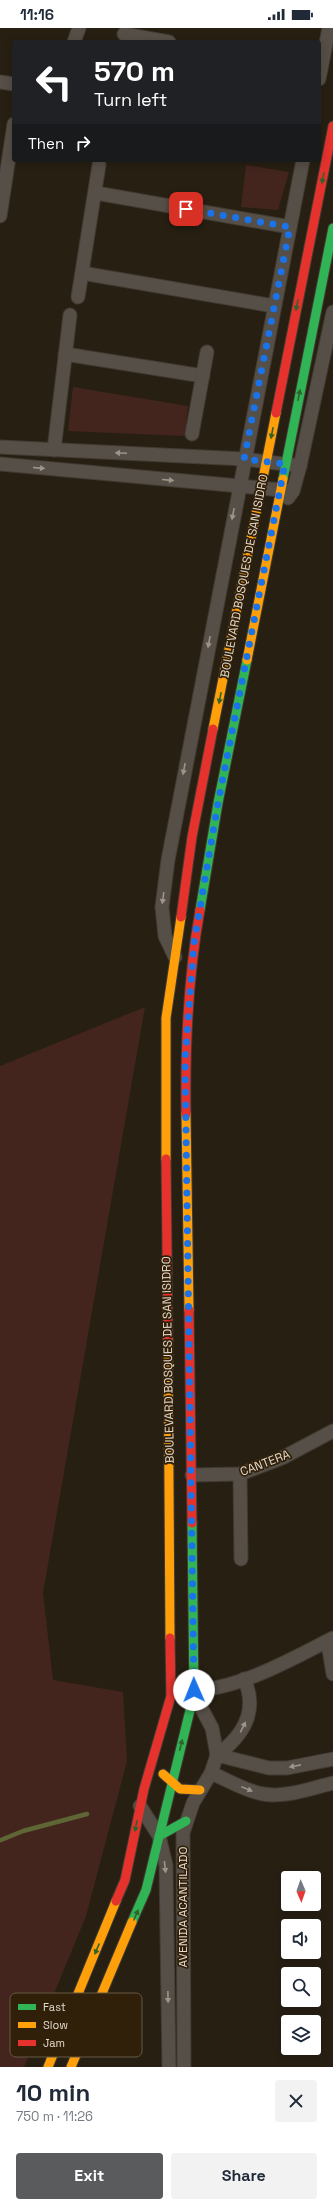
<!DOCTYPE html>
<html lang="en">
<head>
<meta charset="utf-8">
<style>
	body { margin:0; font-family:"Space Grotesk",sans-serif; background:#f2f2f3; color:#1f2937; height:100vh; display:flex; flex-direction:column; font-size:15px; white-space:nowrap }
	* { box-sizing:border-box; margin:0 }
	p { font-size:13px; color:#747a83 }
	.icon { flex:none; width:22px; height:22px; fill:none; stroke:currentColor; stroke-width:2; stroke-linecap:round; stroke-linejoin:round }
	.map { position:relative; height:2039px; overflow:hidden }
	.panel { display:flex; flex-direction:column; background:#fff; flex:1 }
	.panel>* { flex:none }
	.top-card { position:absolute; left:12px; top:12px; width:309px; height:122px; border-radius:4px; box-shadow:0 2px 10px #0003; background:#202124; color:#fff; overflow:hidden }
	.needle { width:26px; rotate:178deg }
	.controls { position:absolute; left:281px; top:1843px; display:grid; gap:8px }
	.controls a { display:grid; place-items:center; width:40px; height:40px; border-radius:4px; background:#fff; box-shadow:0 2px 10px #0003; font-size:20px }
	.pin { position:absolute; display:grid; place-items:center; width:34px; height:34px; color:#fff; margin:-17px; border-radius:8px; box-shadow:0 2px 6px #0006 }
	.me { position:absolute; width:44px; margin:-22px; rotate:359deg; stroke-linejoin:round; filter:drop-shadow(0 0 3px #0008) }
	.turn { display:flex; align-items:center; gap:14px; height:84px; padding:0 16px; font-size:18px }
	.turn .icon { width:52px; height:52px; stroke-width:2.5 }
	.turn b { display:block; font-size:28px; line-height:34px }
	.then { display:flex; align-items:center; height:38px; padding:0 16px; background:#0003; gap:8px; font-size:15px }
	.round { display:grid; place-items:center; flex:none; width:42px; height:42px; border-radius:4px; background:#f2f2f3 }
	.head { display:flex; align-items:center; justify-content:space-between; height:68px; padding:0 16px }
	h1 { font-size:24px; font-weight:800; line-height:30px }
	.button { display:flex; gap:8px; margin-top:auto; padding:8px 16px }
	.button a { flex:1; height:46px; border-radius:4px; background:#5a5b5d; color:#fff; font-size:16px; font-weight:800; line-height:46px; text-align:center }
	.button a+a { background:#f2f2f3; color:#1f2937 }
	.status { display:flex; justify-content:space-between; align-items:center; height:28px; padding:0 20px; background:#fff; direction:ltr }
	.status svg { height:11px; fill:currentColor }
	.map>svg:first-child { display:block }
	.green { fill:#43251e }
	.lines { fill:none; stroke-linecap:round; stroke-linejoin:round }
	.stream { stroke:#5f6636; stroke-width:4.5 }
	.street-casing { stroke:#423b32; stroke-width:15 }
	.fast-casing { stroke:#423b32; stroke-width:11 }
	.slow-casing { stroke:#423b32; stroke-width:11 }
	.jam-casing { stroke:#423b32; stroke-width:11 }
	.street { stroke:#564f47; stroke-width:13 }
	.fast { stroke:#30b455; stroke-width:9 }
	.slow { stroke:#ff9f0a; stroke-width:9 }
	.jam { stroke:#e5322d; stroke-width:9 }
	.oneway { fill:#30632b }
	.oneway2 { fill:#9d948a }
	.route { stroke:#1a73e8; stroke-width:7; stroke-dasharray:0 12.6 }
	.labels { text-anchor:middle; stroke-width:3.5; stroke-linejoin:round; paint-order:stroke }
	.street-label { font-size:12px; fill:#e4d9cc; stroke:#302009 }
	.key { fill:#302009; stroke:#665844; stroke-width:1 }
	.key-label { font-size:11px; fill:#e4d9cc }
</style>
</head>
<body>
<div class="status"><b>11:16</b><svg viewBox="0 0 49 12"><path d="M0 12V9h3v3zM5 12V6h3v6zM10 12V3h3v9zM15 12V0h3v12zM26 1h20v11H26zM47 4h2v5h-2z"/></svg></div>
<div class="map">
<svg width="333" height="2039" viewBox="0 0 333 2039">
	<rect width="100%" height="100%" fill="#271f12"/>
	<!-- green -->
	<g class="green">
		<path d="M 246,137 L 289,144 L 278,182 L 241,179 Z"/>
		<path d="M 73,359 L 188,378 L 185,408 L 68,403 Z"/>
		<path d="M 145,979 L 43,1565 L 53,1652 L 123,1664 L 127,1733 L 86,1888 L 24,2039 L 0,2039 L 0,1038 Z"/>
	</g>
	<g class="lines">
		<!-- stream -->
		<path class="stream" d="M 1,1812 L 23,1803 L 87,1786"/>
		<!-- street casing -->
		<g class="street-casing">
			<g id="street">
				<path d="M 124,6 L 169,14"/>
				<path d="M 74,14 L 79,0"/>
				<path d="M 319,51 L 329,0"/>
				<path d="M 0,54 L 14,56"/>
				<path d="M 96,165 L 290,199"/>
				<path d="M 0,188 L 14,96"/>
				<path d="M 82,245 L 274,278"/>
				<path d="M 78,269 L 99,137"/>
				<path d="M 65,326 L 203,348"/>
				<path d="M 192,406 L 207,324"/>
				<path d="M 0,419 L 244,431 L 300,438"/>
				<path d="M 54,422 L 70,287"/>
				<path d="M 0,436 L 293,463"/>
				<path d="M 288,470 L 293,463 L 300,438 L 333,284"/>
				<path d="M 175,929 L 165,908 L 162,879 L 168,832 L 303,132"/>
				<path d="M 240,1446 L 241,1531"/>
				<path d="M 192,1447 L 240,1446 L 282,1430 L 333,1403"/>
				<path d="M 329,1621 L 333,1646"/>
				<path d="M 193,1662 C 238,1662 294,1630 333,1610"/>
				<path d="M 217,1727 L 269,1740 L 287,1740 L 333,1731"/>
				<path d="M 217,1727 C 243,1708 259,1683 244,1651"/>
				<path d="M 211,1745 C 228,1752 245,1763 263,1766 C 286,1770 311,1760 333,1755"/>
				<path d="M 140,1778 L 159,1808 L 166,1837 L 169,2039"/>
				<path d="M 184,2039 L 183,1805 L 193,1775 L 211,1745 L 217,1727 L 212,1700 L 194,1666"/>
			</g>
		</g>
		<!-- fast casing -->
		<g class="fast-casing">
			<g id="fast">
				<path d="M 283,451 L 333,200"/>
				<path d="M 200,882 L 218,775 L 247,632"/>
				<path d="M 159,1808 L 186,1793"/>
				<path d="M 132,1894 L 146,1862 L 194,1666 L 192,1495"/>
			</g>
		</g>
		<!-- slow casing -->
		<g class="slow-casing">
			<g id="slow">
				<path d="M 247,632 L 283,451"/>
				<path d="M 213,701 L 276,385"/>
				<path d="M 186,1086 L 189,1282"/>
				<path d="M 166,1131 L 166,990 L 181,889"/>
				<path d="M 168,1311 L 170,1610"/>
				<path d="M 163,1746 L 180,1761 L 200,1762"/>
				<path d="M 48,2039 L 116,1873"/>
				<path d="M 71,2039 L 132,1894"/>
			</g>
		</g>
		<!-- jam casing -->
		<g class="jam-casing">
			<g id="jam">
				<path d="M 276,385 L 333,98"/>
				<path d="M 181,889 L 192,809 L 213,701"/>
				<path d="M 186,1086 C 185,1018 188,949 200,882"/>
				<path d="M 166,1131 L 168,1311"/>
				<path d="M 189,1282 L 192,1495"/>
				<path d="M 116,1873 L 125,1852 L 144,1761 L 171,1668 L 170,1610"/>
			</g>
		</g>
		<!-- street -->
		<use href="#street" class="street"/>
		<!-- fast -->
		<use href="#fast" class="fast"/>
		<!-- slow -->
		<use href="#slow" class="slow"/>
		<!-- jam -->
		<use href="#jam" class="jam"/>
	</g>
	<!-- one-way arrows -->
	<defs><path id="oneway-solid" d="M-6-.8H1V-3.2L6.5 0L1 3.2V.8H-6Z"/></defs>
	<g class="oneway">
		<use href="#oneway-solid" transform="translate(323 150) rotate(101)"/>
		<use href="#oneway-solid" transform="translate(297 277) rotate(101)"/>
		<use href="#oneway-solid" transform="translate(299 367) rotate(-79)"/>
		<use href="#oneway-solid" transform="translate(272 405) rotate(101)"/>
		<use href="#oneway-solid" transform="translate(220 670) rotate(101)"/>
		<use href="#oneway-solid" transform="translate(181 1717) rotate(-76)"/>
		<use href="#oneway-solid" transform="translate(136 1798) rotate(102)"/>
		<use href="#oneway-solid" transform="translate(136 1887) rotate(-67)"/>
		<use href="#oneway-solid" transform="translate(97 1921) rotate(113)"/>
	</g>
	<g class="oneway2">
		<use href="#oneway-solid" transform="translate(121 425) rotate(-177)"/>
		<use href="#oneway-solid" transform="translate(39 440) rotate(5)"/>
		<use href="#oneway-solid" transform="translate(168 452) rotate(5)"/>
		<use href="#oneway-solid" transform="translate(233 486) rotate(101)"/>
		<use href="#oneway-solid" transform="translate(209 614) rotate(101)"/>
		<use href="#oneway-solid" transform="translate(184 741) rotate(101)"/>
		<use href="#oneway-solid" transform="translate(163 870) rotate(98)"/>
		<use href="#oneway-solid" transform="translate(243 1699) rotate(-64)"/>
		<use href="#oneway-solid" transform="translate(295 1738) rotate(169)"/>
		<use href="#oneway-solid" transform="translate(247 1761) rotate(22)"/>
		<use href="#oneway-solid" transform="translate(165 1839) rotate(84)"/>
		<use href="#oneway-solid" transform="translate(168 1969) rotate(89)"/>
	</g>
	<g class="lines">
		<!-- route -->
		<path class="route" d="M 186,181 L 290,199 L 244,431 L 285,436 L 218,775 L 194,915 L 185,1032 L 194,1662"/>
	</g>
	<g class="labels">
		<!-- street labels -->
		<g class="street-label">
			<text transform="translate(244 548) rotate(-79)" y="4">BOULEVARD BOSQUES DE SAN ISIDRO</text>
			<text transform="translate(168 1332) rotate(-91)" y="4">BOULEVARD BOSQUES DE SAN ISIDRO</text>
			<text transform="translate(265 1435) rotate(-21)" y="4">CANTERA</text>
			<text transform="translate(183 1879) rotate(-90)" y="4">AVENIDA ACANTILADO</text>
		</g>
	</g>
	<!-- legend -->
	<rect x="10" y="1965" width="132" height="64" rx="6" class="key"/>
	<rect x="18" y="1976" width="18" height="6" fill="#30b455"/>
	<rect x="18" y="1994" width="18" height="6" fill="#ff9f0a"/>
	<rect x="18" y="2012" width="18" height="6" fill="#e5322d"/>
	<g class="key-label">
		<text x="43" y="1983">Fast</text>
		<text x="43" y="2001">Slow</text>
		<text x="43" y="2019">Jam</text>
	</g>
</svg>
<div class="controls">
<a><svg class="needle" viewBox="-14 -14 28 28"><path d="M0-13l5 13h-10z" fill="#e53935"/><path d="M0 13l5-13h-10z" fill="#747a83"/></svg></a>
<a><svg class="icon" aria-label="sound" viewBox="0 0 24 24"><path d="M4 9h4l5-4v14l-5-4H4zM17 9q2 3 0 6"/></svg></a>
<a><svg class="icon" aria-label="search" viewBox="0 0 24 24"><circle cx="10" cy="10" r="6"/><path d="M15 15l6 6"/></svg></a>
<a><svg class="icon" aria-label="layers" viewBox="0 0 24 24"><path d="M12 4l9 5-9 5-9-5zM3 14l9 5 9-5"/></svg></a>
</div>
<div class="pin" style="left:186px;top:181px;background:#d93025"><svg class="icon" aria-label="arrive" viewBox="0 0 24 24"><path d="M6 21V4h12l-3 4 3 4H6"/></svg></div>
<svg class="me" style="left:194px;top:1662px" viewBox="-20 -20 40 40"><circle r="19" fill="#fff"/><path d="M0-13L10 11 0 6-10 11z" fill="#1a73e8"/></svg>
<div class="top-card">
<div class="turn"><svg class="icon" aria-label="left" viewBox="0 0 24 24"><path d="M17 20v-9H6M10 6l-5 5 5 5"/></svg><div><b>570 m</b>Turn left</div></div>
<div class="then">Then<svg class="icon" aria-label="right" viewBox="0 0 24 24"><path d="M7 20v-9h11M14 6l5 5-5 5"/></svg></div>
</div>
</div>
<section class="panel">
<div class="head"><div><h1>10 min</h1><p>750 m · 11:26</p></div><a class="round"><svg class="icon" aria-label="close" viewBox="0 0 24 24"><path d="M6 6l12 12M18 6L6 18"/></svg></a></div>
<div class="button"><a>Exit</a><a>Share</a></div>
</section>
</body>
</html>
